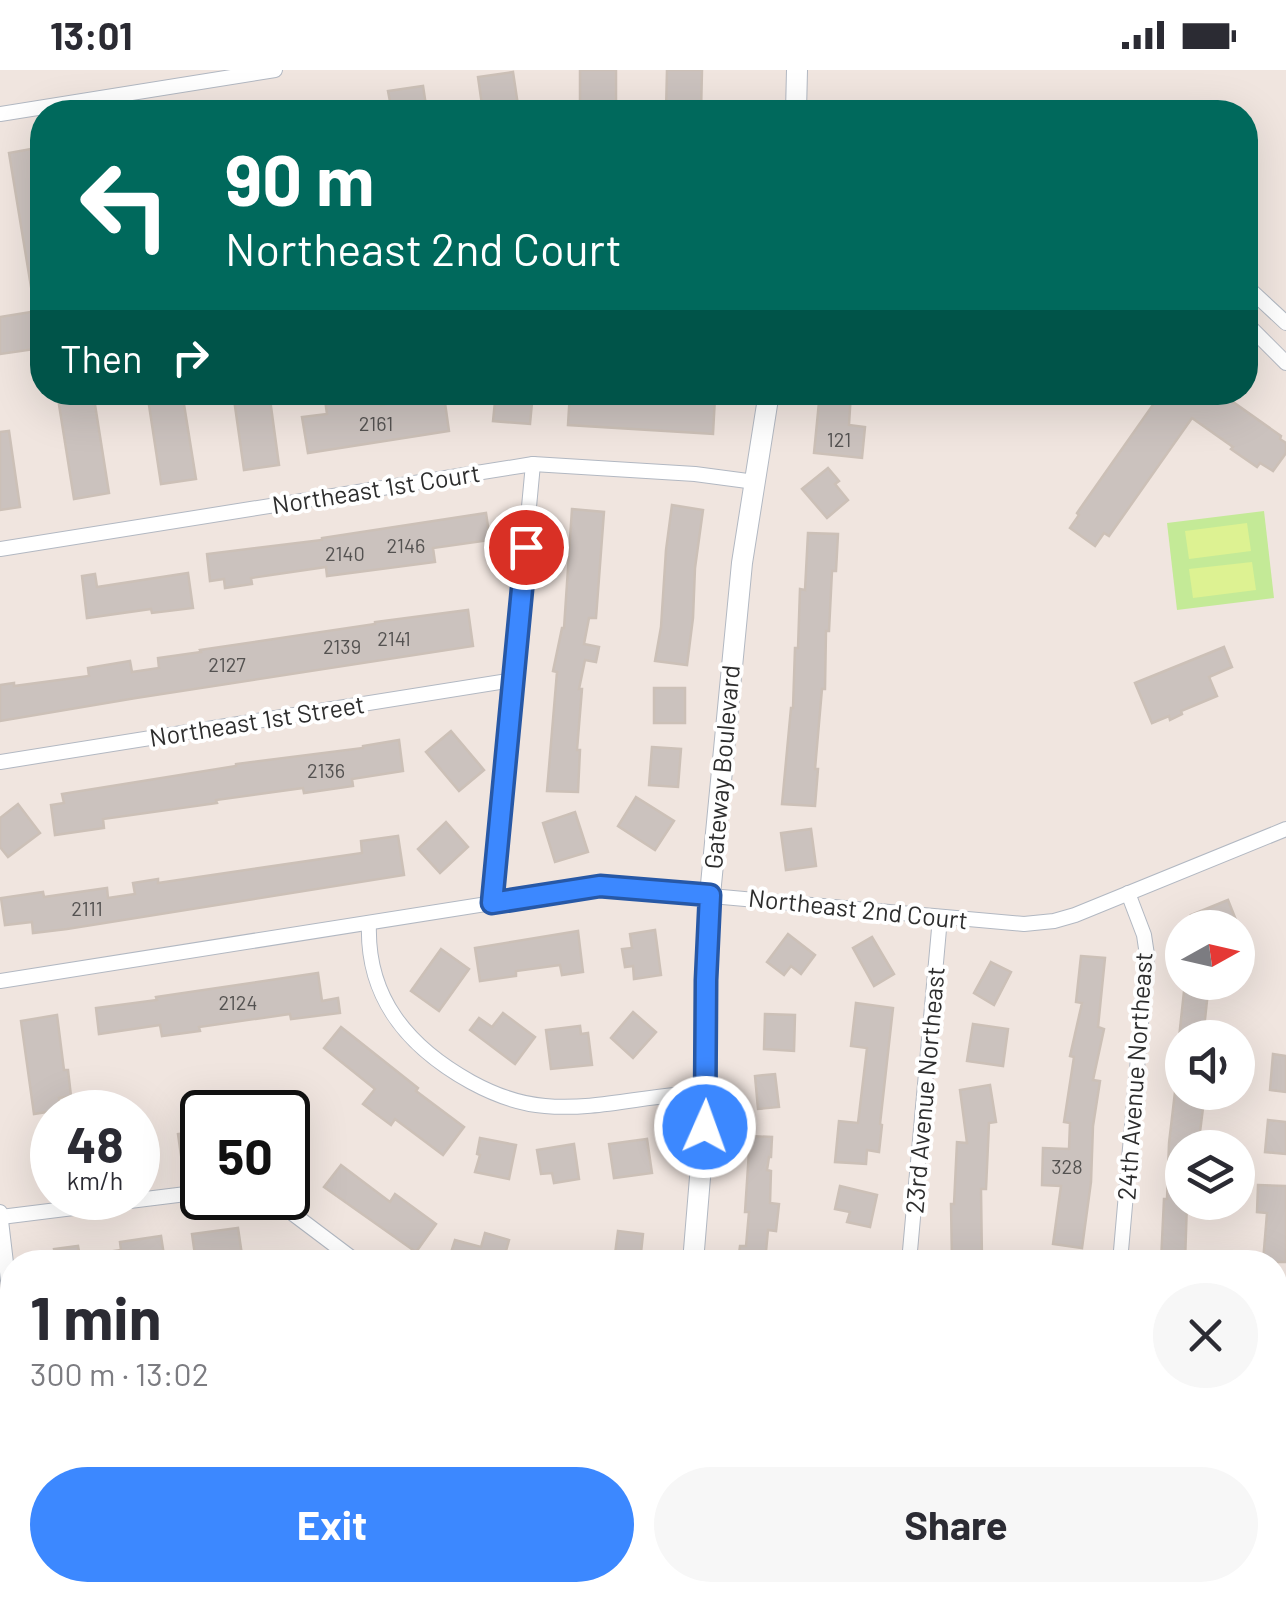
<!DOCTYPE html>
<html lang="en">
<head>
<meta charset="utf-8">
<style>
	body { margin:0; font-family:Barlow,sans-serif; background:#f7f7f7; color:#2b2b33; height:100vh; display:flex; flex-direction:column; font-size:38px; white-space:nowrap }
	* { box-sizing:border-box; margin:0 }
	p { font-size:32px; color:#7c7c81 }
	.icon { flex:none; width:55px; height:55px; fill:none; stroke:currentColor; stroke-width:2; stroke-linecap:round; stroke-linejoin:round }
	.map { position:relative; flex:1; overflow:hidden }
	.sheet { position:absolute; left:0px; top:1180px; width:1288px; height:352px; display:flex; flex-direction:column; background:#fff; border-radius:40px 40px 0 0; box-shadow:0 10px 40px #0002 }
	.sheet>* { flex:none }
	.hud { position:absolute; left:30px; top:30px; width:1228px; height:305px; border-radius:40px; box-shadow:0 10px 40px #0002; background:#00695c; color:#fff; overflow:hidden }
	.needle { width:65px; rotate:82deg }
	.buttons { position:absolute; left:1165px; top:840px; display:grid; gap:20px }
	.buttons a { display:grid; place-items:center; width:90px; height:90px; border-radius:50%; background:#fff; box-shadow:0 10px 40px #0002; font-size:50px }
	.speed { position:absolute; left:30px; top:1020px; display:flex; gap:20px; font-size:50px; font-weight:700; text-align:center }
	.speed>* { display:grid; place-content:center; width:130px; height:130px; border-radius:50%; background:#fff; box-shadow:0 10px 40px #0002; line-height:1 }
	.speed small { font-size:25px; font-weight:400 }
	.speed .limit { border:5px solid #111; border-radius:15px; background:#fff; color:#111 }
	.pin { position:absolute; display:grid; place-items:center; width:85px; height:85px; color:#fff; margin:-42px; border:5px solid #fff; border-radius:50%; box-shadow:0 2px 10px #0007 }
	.me { position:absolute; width:110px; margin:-55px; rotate:2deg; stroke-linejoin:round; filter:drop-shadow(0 0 8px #0008) }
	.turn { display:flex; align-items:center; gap:35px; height:210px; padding:0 30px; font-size:45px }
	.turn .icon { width:130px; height:130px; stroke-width:2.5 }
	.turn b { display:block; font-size:70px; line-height:85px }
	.then { display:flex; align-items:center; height:95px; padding:0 30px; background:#0003; gap:20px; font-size:38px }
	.round { display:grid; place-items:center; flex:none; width:105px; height:105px; border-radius:52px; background:#f7f7f7 }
	.headline { display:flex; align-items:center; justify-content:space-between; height:170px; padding:0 30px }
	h1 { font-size:60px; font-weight:700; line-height:75px }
	.action { display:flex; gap:20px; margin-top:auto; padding:20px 30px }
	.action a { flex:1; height:115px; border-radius:60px; background:#3c88ff; color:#fff; font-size:40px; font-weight:700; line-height:115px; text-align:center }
	.action a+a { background:#f7f7f7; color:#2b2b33 }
	.status { display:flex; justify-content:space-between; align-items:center; height:70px; padding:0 50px; background:#fff; direction:ltr }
	.status svg { height:28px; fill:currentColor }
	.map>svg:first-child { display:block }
	.green { fill:#c4ea97 }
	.pitch { fill:#ddf292 }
	.building { fill:#cbc2be; stroke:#ccc0b7; stroke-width:2.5 }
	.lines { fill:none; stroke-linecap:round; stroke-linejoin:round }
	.minor-casing { stroke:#b2b8c2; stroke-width:16 }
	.secondary-casing { stroke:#b2b8c2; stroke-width:22 }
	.minor { stroke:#fff; stroke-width:14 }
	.secondary { stroke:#fff; stroke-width:20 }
	.route-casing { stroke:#2758a6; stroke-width:25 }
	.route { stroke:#3c88ff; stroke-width:18 }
	.labels { text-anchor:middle; stroke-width:8; stroke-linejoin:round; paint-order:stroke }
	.number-label { font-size:20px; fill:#545251 }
	.street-label { font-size:25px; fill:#2d2d2d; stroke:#fff }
</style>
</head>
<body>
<div class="status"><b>13:01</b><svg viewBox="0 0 49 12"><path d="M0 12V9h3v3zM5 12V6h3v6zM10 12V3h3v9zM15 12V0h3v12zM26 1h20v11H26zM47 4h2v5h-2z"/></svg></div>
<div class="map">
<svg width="1286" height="1532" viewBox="0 0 1286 1532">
	<rect width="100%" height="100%" fill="#f0e5df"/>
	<!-- green -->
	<path class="green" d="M 1264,441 L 1274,528 L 1177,540 L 1167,453 Z"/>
	<!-- pitch -->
	<g class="pitch">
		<path d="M 1247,453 L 1251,481 L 1189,489 L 1185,461 Z"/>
		<path d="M 1252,492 L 1256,520 L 1193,528 L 1189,499 Z"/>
	</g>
	<!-- building -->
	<g class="building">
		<rect x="580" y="0" width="36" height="42"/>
		<path d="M 667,0 L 702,0 L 701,42 L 666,42 Z"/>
		<path d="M 513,2 L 519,42 L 483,42 L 478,7 Z"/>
		<path d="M 423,16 L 427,42 L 392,42 L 388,21 Z"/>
		<path d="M 42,77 L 42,278 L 0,284 L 0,247 L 37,241 L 35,241 L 9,83 Z"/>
		<path d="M 57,322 L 93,322 L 109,423 L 74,429 Z"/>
		<path d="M 147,322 L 182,322 L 196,409 L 161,414 Z"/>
		<path d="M 233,322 L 269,322 L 279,395 L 244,400 Z"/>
		<path d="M 324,322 L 380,322 L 381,335 L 444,326 L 449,361 L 308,383 L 302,347 L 327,344 Z"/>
		<path d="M 496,322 L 533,322 L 530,354 L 493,351 Z"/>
		<path d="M 570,322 L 648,322 L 715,327 L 713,364 L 568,355 Z"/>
		<path d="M 820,322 L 851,322 L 849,355 L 865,357 L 862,388 L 814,383 Z"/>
		<path d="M 1162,322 L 1219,322 L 1281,366 L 1280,369 L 1286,373 L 1286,383 L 1273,401 L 1260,393 L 1257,397 L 1231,379 L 1233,377 L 1192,348 L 1109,466 L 1104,463 L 1095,476 L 1070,458 L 1079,445 L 1077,443 Z"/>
		<path d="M 9,361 L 20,437 L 0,440 L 0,362 Z"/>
		<path d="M 828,398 L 839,411 L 835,414 L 848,430 L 827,448 L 802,419 Z"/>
		<path d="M 672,435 L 703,440 L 695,498 L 693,548 L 687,595 L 655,591 L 661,557 L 666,480 Z"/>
		<path d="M 572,439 L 604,442 L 596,548 L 589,548 L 584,574 L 599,577 L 596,592 L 585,590 L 579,619 L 582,619 L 577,680 L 580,680 L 578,722 L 547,721 L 557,602 L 553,601 L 562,558 L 564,558 Z"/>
		<path d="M 486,443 L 490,470 L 433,478 L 435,492 L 327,506 L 326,497 L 251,508 L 252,514 L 225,518 L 224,509 L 210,511 L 207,484 L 322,470 L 322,468 Z"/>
		<path d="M 808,463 L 838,464 L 836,501 L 832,501 L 829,561 L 826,561 L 825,619 L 822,619 L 815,699 L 818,699 L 815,736 L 782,734 L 791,638 L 793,638 L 795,578 L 798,578 L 800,519 L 805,520 Z"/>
		<path d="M 188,503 L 193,538 L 152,543 L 151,539 L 87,548 L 82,506 L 95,504 L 97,517 Z"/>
		<path d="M 468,540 L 473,576 L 136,628 L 0,651 L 0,615 L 14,613 L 14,616 L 89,606 L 88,598 L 130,591 L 132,602 L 159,598 L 158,588 L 201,582 L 200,580 L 375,554 L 375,552 Z"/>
		<path d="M 1224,577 L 1232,597 L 1209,607 L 1217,626 L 1181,641 L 1182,644 L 1170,650 L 1169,646 L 1152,653 L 1135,613 Z"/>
		<rect x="654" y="618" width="31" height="35"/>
		<path d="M 451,661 L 484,700 L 459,721 L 426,682 Z"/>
		<path d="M 399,670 L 403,701 L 352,709 L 353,716 L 304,723 L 303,718 L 216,730 L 217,733 L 103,749 L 104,758 L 55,765 L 51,735 L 64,733 L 62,724 L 236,696 L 236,694 L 363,678 L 363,676 Z"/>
		<path d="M 652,677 L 681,679 L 678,717 L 649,715 Z"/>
		<path d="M 636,727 L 674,751 L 655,780 L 618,756 Z"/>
		<path d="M 18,734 L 40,763 L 8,787 L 0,777 L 0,748 Z"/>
		<path d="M 575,742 L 588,782 L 555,792 L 543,753 Z"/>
		<path d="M 446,752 L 468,777 L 440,803 L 418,779 Z"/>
		<path d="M 811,759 L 816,796 L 786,800 L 781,763 Z"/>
		<path d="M 398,766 L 404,805 L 67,859 L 33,863 L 32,852 L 5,855 L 1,828 L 43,822 L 44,827 L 107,818 L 108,828 L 135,824 L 133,813 L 158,809 L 158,813 L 362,783 L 361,771 Z"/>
		<path d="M 1228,830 L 1238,855 L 1230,858 L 1196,858 L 1191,845 Z"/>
		<path d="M 655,860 L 661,905 L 634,909 L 633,896 L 625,897 L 622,879 L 632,878 L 630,864 Z"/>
		<path d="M 578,861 L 583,902 L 562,905 L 560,895 L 516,901 L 516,906 L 480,911 L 475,878 Z"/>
		<path d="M 788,864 L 815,885 L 801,904 L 791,896 L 784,905 L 767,892 Z"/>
		<path d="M 872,867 L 894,904 L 874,916 L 853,878 Z"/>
		<path d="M 441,879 L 469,899 L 439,941 L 411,921 Z"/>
		<path d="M 1081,886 L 1105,888 L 1098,957 L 1104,959 L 1093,1010 L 1100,1011 L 1093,1056 L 1091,1112 L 1082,1178 L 1053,1174 L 1061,1116 L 1042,1115 L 1043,1078 L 1069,1079 L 1070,1053 L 1064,1052 L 1074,987 L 1070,986 L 1082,933 L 1076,932 Z"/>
		<path d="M 991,892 L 1011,902 L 994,935 L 974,923 Z"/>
		<path d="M 318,903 L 322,931 L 338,928 L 340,943 L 291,949 L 290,944 L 199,957 L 200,961 L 162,966 L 160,955 L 99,964 L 96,938 L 157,930 L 156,927 Z"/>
		<path d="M 1185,912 L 1209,912 L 1203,968 L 1179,968 Z"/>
		<path d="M 856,933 L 893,938 L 880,1054 L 882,1055 L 879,1082 L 867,1080 L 866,1094 L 835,1092 L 839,1051 L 858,1053 L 867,978 L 851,976 Z"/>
		<path d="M 633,942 L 656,962 L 633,988 L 611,968 Z"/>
		<path d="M 503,943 L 535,967 L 515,994 L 470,960 L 479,948 L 492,957 Z"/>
		<path d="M 765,944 L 795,945 L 794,981 L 764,979 Z"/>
		<path d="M 57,945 L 64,1000 L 68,1000 L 71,1026 L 59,1028 L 60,1040 L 34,1044 L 21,951 Z"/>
		<path d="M 973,954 L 1008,959 L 1003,996 L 967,991 Z"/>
		<path d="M 580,956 L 581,964 L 588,963 L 592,995 L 551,999 L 546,960 Z"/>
		<path d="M 341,957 L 418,1018 L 416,1021 L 464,1057 L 443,1085 L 395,1049 L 391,1055 L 363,1034 L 375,1019 L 324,978 Z"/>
		<path d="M 1273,984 L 1286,986 L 1286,1022 L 1270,1020 Z"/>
		<path d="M 775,1004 L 779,1037 L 758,1039 L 755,1006 Z"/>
		<path d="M 990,1015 L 996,1052 L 989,1053 L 986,1119 L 981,1119 L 982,1192 L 952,1192 L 951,1134 L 954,1134 L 957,1072 L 967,1073 L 960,1020 Z"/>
		<path d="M 1175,1022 L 1205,1022 L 1198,1078 L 1182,1078 L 1182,1132 L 1187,1132 L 1185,1192 L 1161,1192 L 1164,1129 L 1167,1129 L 1169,1073 Z"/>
		<path d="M 1268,1050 L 1286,1052 L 1286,1084 L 1265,1082 Z"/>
		<path d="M 202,1061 L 202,1082 L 181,1085 L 178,1064 Z"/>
		<path d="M 750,1066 L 772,1067 L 771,1087 L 769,1087 L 767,1100 L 771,1101 L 770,1133 L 779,1134 L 776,1161 L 768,1160 L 765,1192 L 738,1192 L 740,1176 L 746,1176 L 749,1142 L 745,1142 Z"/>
		<path d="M 480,1068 L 516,1075 L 509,1109 L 475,1102 L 480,1085 L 477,1084 Z"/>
		<path d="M 647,1069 L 652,1103 L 614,1108 L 609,1074 Z"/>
		<path d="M 574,1074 L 579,1109 L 554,1113 L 552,1103 L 541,1104 L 537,1080 Z"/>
		<path d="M 52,1075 L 52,1103 L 39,1105 L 35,1078 Z"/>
		<path d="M 341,1095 L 390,1132 L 395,1124 L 436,1154 L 416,1182 L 324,1117 Z"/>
		<path d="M 1258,1115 L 1286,1116 L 1286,1192 L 1263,1192 L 1267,1143 L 1257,1142 Z"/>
		<path d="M 840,1116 L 877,1125 L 870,1157 L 847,1152 L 850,1142 L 835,1139 Z"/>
		<path d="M 238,1158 L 243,1192 L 196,1192 L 192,1164 Z"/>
		<path d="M 618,1161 L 643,1164 L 640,1192 L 614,1192 Z"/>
		<path d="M 485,1163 L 509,1170 L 503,1192 L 448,1192 L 455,1170 L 481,1177 Z"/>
		<path d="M 161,1166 L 165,1192 L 93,1192 L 93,1184 L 121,1180 L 120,1172 Z"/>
		<path d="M 78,1176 L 81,1192 L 56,1192 L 54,1179 Z"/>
	</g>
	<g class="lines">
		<!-- minor casing -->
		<g class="minor-casing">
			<g id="minor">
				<path d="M 0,44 L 275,0"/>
				<path d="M 1245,215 L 1286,253"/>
				<path d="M 1245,252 L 1286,293"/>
				<path d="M 0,479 L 533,394 L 695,404 L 755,412"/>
				<path d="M 0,692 L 513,610"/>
				<path d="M 492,833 L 533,394"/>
				<path d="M 369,853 C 366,928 408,977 471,1012 C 493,1024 520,1034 545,1036 C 599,1041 652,1023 707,1023"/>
				<path d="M 0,911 L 600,816 L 1024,854 L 1054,851 L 1075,845 L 1286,759"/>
				<path d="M 259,1128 L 288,1140 L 357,1192"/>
				<path d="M 0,1142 L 12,1244"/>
				<path d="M 1,1147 L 202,1122"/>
				<path d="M 909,1192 L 940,848"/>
				<path d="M 1120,1192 L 1147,885 L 1144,865 L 1128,823"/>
				<path d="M 1275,1365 L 1286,1363"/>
				<path d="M 0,1367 L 12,1366"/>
				<path d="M 46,1520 L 47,1532"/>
			</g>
		</g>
		<!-- secondary casing -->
		<g class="secondary-casing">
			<g id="secondary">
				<path d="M 796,42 L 797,0"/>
				<path d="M 693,1192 L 707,1023 L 706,910 L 710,825 L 742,493 L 769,322"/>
				<path d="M 662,1532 L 663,1520"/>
			</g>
		</g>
		<!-- minor -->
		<use href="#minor" class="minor"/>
		<!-- secondary -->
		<use href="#secondary" class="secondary"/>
	</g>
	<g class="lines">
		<!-- route casing -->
		<g class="route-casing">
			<path id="route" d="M 526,477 L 492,833 L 600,816 L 710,825 L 706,910 L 705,1057"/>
		</g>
		<!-- route -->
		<use href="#route" class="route"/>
	</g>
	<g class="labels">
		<!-- number labels -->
		<g class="number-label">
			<text x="376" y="361">2161</text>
			<text x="839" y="377">121</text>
			<text x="406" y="483">2146</text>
			<text x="345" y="491">2140</text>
			<text x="394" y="576">2141</text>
			<text x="342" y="584">2139</text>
			<text x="227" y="602">2127</text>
			<text x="326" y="708">2136</text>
			<text x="87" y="846">2111</text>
			<text x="238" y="940">2124</text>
			<text x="1067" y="1104">328</text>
		</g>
		<!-- street labels -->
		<g class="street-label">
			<text transform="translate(376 419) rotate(-9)" y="9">Northeast 1st Court</text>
			<text transform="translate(257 651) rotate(-9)" y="9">Northeast 1st Street</text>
			<text transform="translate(722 697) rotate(-85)" y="9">Gateway Boulevard</text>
			<text transform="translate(858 839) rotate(6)" y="9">Northeast 2nd Court</text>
			<text transform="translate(1135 1006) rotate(-86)" y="9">24th Avenue Northeast</text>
			<text transform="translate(925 1020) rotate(-85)" y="9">23rd Avenue Northeast</text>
		</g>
	</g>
</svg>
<div class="buttons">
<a><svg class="needle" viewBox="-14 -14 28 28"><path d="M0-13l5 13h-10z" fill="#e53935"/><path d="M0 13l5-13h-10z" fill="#7c7c81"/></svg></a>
<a><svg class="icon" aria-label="sound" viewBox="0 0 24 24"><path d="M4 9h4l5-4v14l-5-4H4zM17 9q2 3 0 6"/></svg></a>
<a><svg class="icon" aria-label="layers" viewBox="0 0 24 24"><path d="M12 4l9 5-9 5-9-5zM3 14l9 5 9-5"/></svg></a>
</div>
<div class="speed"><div>48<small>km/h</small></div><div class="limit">50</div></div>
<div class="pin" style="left:526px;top:477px;background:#d93025"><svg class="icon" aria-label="arrive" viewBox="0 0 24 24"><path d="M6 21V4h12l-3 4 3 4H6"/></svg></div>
<svg class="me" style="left:705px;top:1057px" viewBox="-20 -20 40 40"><circle r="17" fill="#3c88ff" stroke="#fff" stroke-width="3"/><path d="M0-11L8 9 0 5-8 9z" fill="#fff"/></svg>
<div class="hud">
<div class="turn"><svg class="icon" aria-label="left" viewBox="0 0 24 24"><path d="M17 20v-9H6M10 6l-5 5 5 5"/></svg><div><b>90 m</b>Northeast 2nd Court</div></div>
<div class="then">Then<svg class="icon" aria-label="right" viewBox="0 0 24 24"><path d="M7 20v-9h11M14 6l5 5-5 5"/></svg></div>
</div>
<section class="sheet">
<div class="headline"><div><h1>1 min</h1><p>300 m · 13:02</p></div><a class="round"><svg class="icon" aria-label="close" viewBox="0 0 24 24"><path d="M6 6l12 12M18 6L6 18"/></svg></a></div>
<div class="action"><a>Exit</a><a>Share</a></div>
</section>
</div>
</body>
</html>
